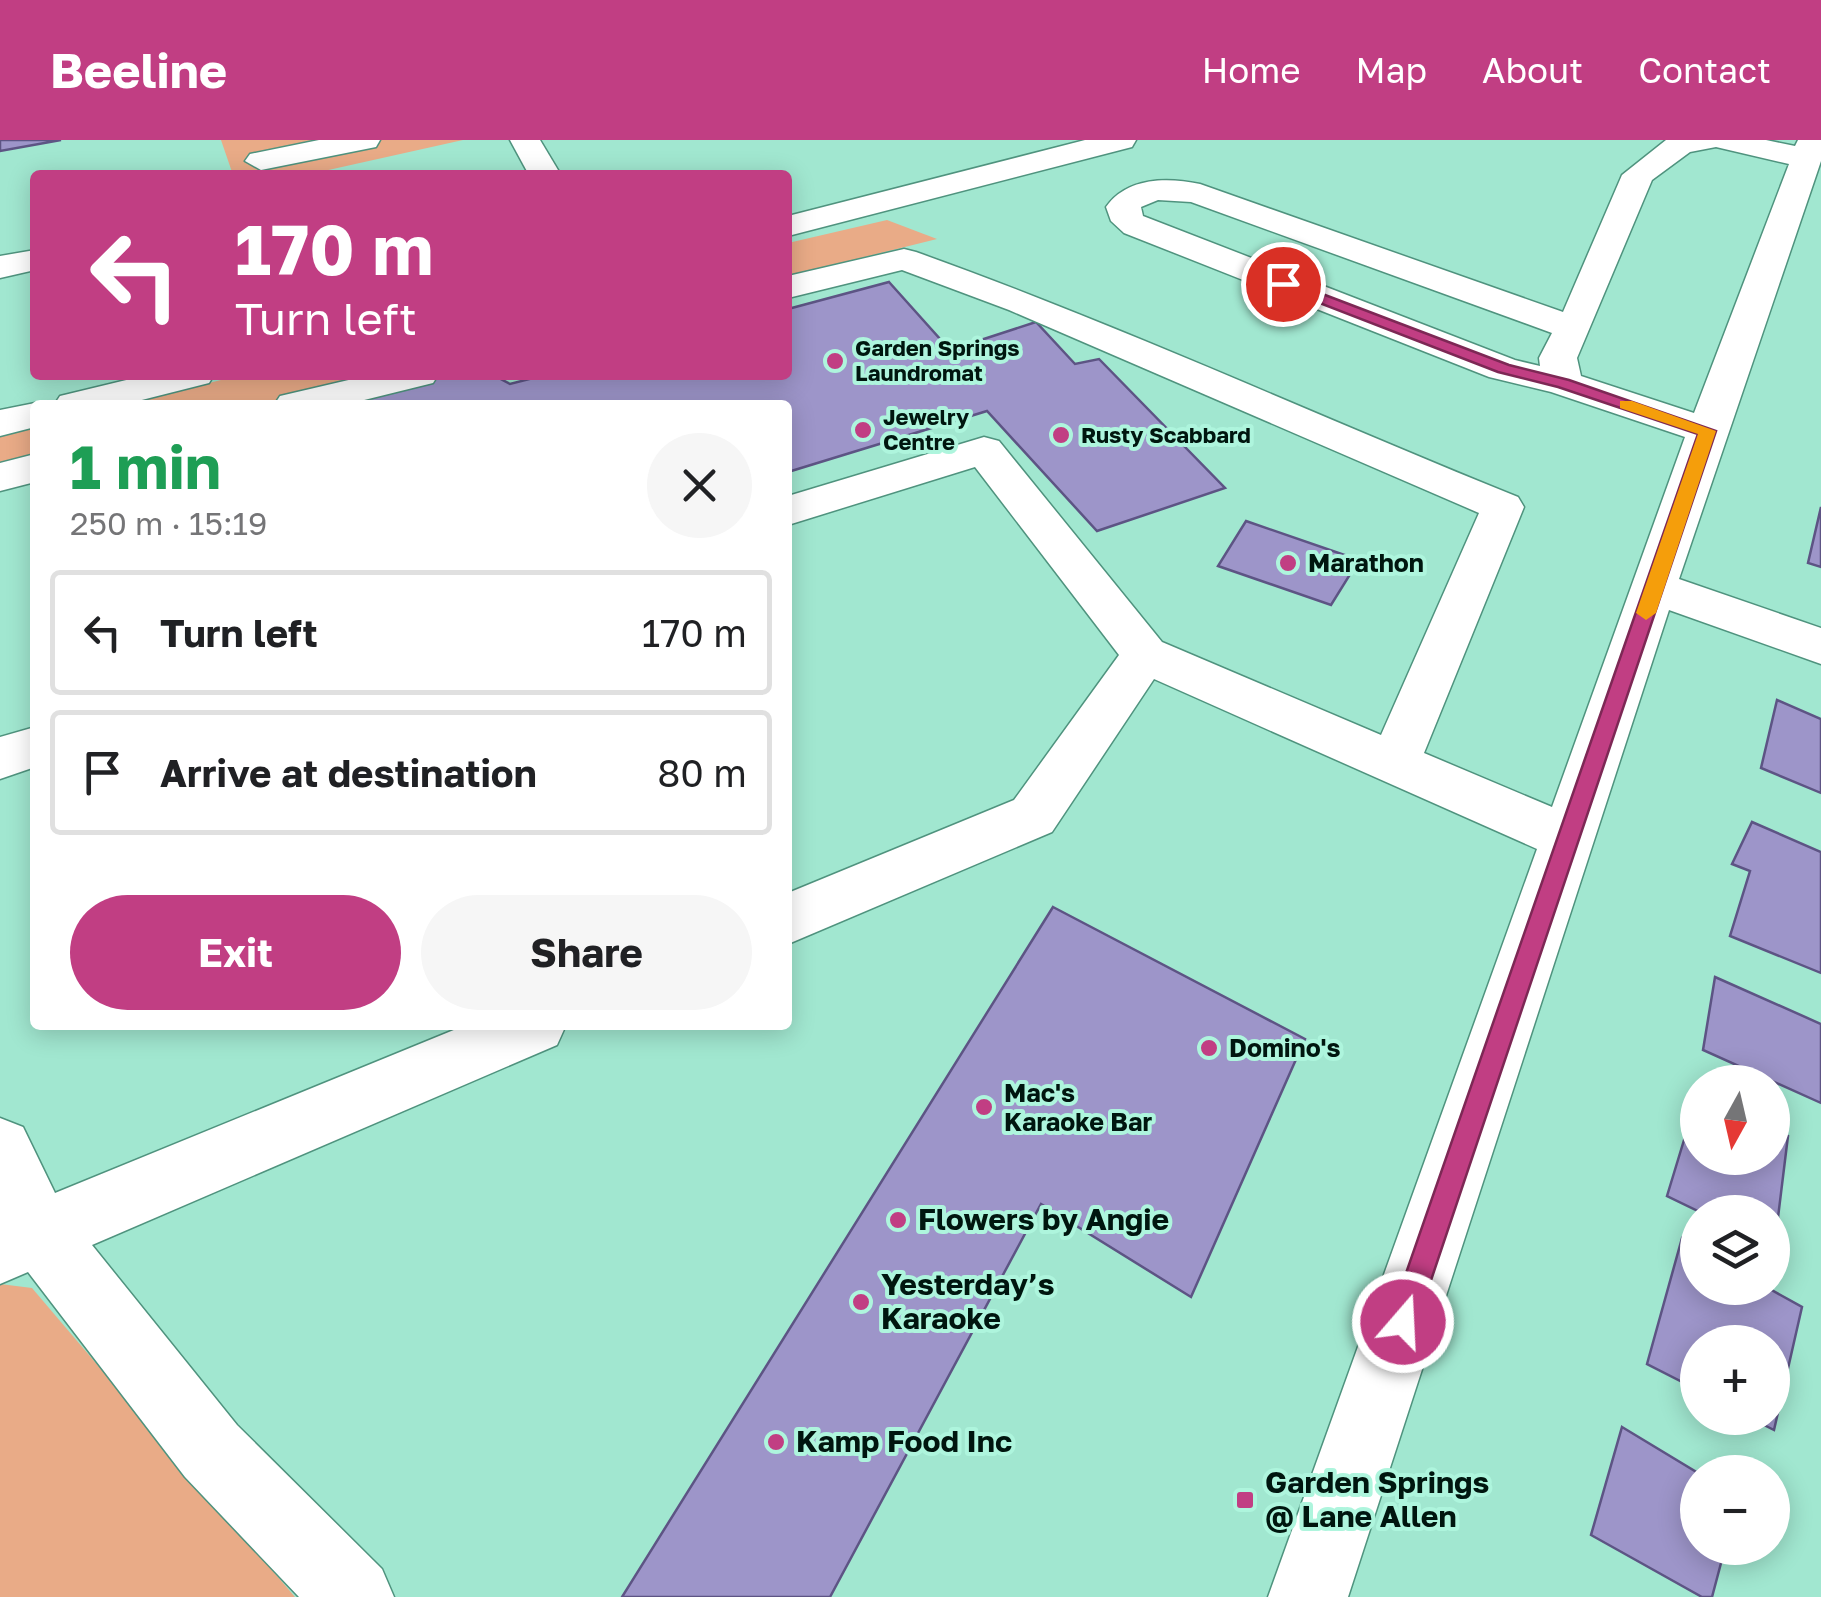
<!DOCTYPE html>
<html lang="en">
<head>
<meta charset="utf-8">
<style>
	body { margin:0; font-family:"Golos Text",sans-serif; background:#f6f6f6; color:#202124; height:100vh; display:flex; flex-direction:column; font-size:38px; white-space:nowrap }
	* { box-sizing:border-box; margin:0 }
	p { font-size:32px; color:#757577 }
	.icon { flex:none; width:55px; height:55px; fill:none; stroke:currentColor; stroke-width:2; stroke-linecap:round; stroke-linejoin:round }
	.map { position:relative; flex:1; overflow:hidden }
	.details { position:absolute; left:30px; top:260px; width:762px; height:630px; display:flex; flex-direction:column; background:#fff; border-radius:10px; box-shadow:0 5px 25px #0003 }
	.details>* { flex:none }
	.banner { position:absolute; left:30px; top:30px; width:762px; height:210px; border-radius:10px; box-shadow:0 5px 25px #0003; background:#c13e83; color:#fff; overflow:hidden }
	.needle { width:65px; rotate:188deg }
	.fabs { position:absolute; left:1680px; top:925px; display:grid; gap:20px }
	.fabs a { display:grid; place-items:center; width:110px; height:110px; border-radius:50%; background:#fff; box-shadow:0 5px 25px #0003; font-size:50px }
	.pin { position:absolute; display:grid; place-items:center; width:85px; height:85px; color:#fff; margin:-42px; border:5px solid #fff; border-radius:50%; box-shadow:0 2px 10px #0007 }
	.me { position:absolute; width:110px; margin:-55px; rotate:19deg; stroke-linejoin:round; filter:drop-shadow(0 0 8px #0008) }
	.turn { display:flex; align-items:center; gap:35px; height:210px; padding:0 40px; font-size:45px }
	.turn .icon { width:130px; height:130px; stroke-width:2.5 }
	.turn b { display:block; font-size:70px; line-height:85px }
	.round { display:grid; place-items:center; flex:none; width:105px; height:105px; border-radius:52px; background:#f6f6f6 }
	.headline { display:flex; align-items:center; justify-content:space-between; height:170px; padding:0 40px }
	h1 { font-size:60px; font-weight:700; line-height:75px; color:#1e9e55 }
	.primary-button { display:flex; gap:20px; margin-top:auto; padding:20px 40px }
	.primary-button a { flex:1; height:115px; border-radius:60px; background:#c13e83; color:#fff; font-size:40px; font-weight:700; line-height:115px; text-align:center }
	.primary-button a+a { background:#f6f6f6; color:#202124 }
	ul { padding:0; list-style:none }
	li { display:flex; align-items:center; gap:30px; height:125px; margin:0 20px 15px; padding:0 20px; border:5px solid #e0e0e0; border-radius:10px }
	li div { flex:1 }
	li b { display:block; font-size:38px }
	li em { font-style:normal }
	header { display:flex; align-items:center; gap:60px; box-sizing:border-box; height:140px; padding:0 50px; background:#c13e83; color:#fff }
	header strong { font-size:48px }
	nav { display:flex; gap:55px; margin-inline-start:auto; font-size:35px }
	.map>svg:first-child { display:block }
	.green { fill:#e9ab87 }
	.building { fill:#9d95c9; stroke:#5d5484; stroke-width:2.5 }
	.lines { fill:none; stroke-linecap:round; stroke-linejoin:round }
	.minor-casing { stroke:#4f937e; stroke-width:3 }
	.minor { fill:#fff; fill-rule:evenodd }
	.route { fill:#c13e83; stroke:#7d2855; stroke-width:2.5 }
	.slow { fill:#f59e0b }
	.poi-dot { fill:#c13e83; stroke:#aef5dd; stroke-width:4 }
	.labels { text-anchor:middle; stroke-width:8; stroke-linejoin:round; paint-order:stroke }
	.far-poi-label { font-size:22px; font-weight:bold; fill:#00160f; stroke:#aef5dd; text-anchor:start }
	.poi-label { font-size:25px; font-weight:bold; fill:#00160f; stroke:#aef5dd; text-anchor:start }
	.near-poi-label { font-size:30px; font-weight:bold; fill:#00160f; stroke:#aef5dd; text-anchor:start }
</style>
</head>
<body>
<header>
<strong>Beeline</strong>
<nav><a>Home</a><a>Map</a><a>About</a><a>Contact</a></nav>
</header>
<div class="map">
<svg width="1821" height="1457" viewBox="0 0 1821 1457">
	<rect width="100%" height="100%" fill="#a1e7d0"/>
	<!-- green -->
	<g class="green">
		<path d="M 221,0 L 463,0 L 306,35 L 233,35 Z"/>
		<path d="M 887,80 L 937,99 L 788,136 L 788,103 Z"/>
		<path d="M 241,235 L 384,235 L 262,265 L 121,265 Z"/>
		<path d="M 35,287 L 35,321 L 0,329 L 0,296 Z"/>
		<path d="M 0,1144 L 32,1148 L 295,1457 L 0,1457 Z"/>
	</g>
	<!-- building -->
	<g class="building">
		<path d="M 0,0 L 61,0 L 0,11 Z"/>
		<path d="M 889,142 L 950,210 L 1036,182 L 1075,224 L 1099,219 L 1225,348 L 1097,391 L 987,271 L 788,332 L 788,265 L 328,265 L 443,235 L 493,235 L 510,244 L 545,235 L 788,235 L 788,169 Z"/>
		<path d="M 1821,367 L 1821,427 L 1808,423 Z"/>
		<path d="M 1246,381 L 1359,420 L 1331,465 L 1218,426 Z"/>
		<path d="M 1777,560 L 1821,579 L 1821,653 L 1761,628 Z"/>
		<path d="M 1752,682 L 1821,712 L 1821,833 L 1730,796 L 1750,731 L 1732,724 Z"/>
		<path d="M 1053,767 L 1305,899 L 1191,1157 L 1041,1064 L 830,1457 L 622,1457 Z"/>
		<path d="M 1715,837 L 1821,884 L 1821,963 L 1703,910 Z"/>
		<path d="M 1698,954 L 1698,1018 L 1772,1018 L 1772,988 L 1788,996 L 1774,1110 L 1772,1072 L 1700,1072 L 1667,1056 Z"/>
		<path d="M 1682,1098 L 1698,1107 L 1698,1148 L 1768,1148 L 1802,1167 L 1774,1290 L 1750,1278 L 1772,1278 L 1772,1202 L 1698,1202 L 1698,1250 L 1647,1224 Z"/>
		<path d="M 1622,1287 L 1698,1333 L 1698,1408 L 1725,1408 L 1712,1457 L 1702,1457 L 1591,1395 Z"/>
	</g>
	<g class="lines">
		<!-- minor casing -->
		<g class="minor-casing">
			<g id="minor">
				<path d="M 319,0 L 380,0 L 376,7 L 261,30 L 245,21 L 250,14 Z"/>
				<path d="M 510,0 L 540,0 L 561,35 L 529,35 Z"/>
				<path d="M 1085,0 L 1136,0 L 1132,7 L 788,96 L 788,76 Z"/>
				<path d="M 1666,0 L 1766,0 L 1795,6 L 1798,0 L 1821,0 L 1821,21 L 1679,439 L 1821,488 L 1821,524 L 1669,470 L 1348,1457 L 1268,1457 L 1537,709 L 1154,539 L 1052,692 L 788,804 L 788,753 L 1014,660 L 1119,515 L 975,327 L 788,385 L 788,356 L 984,297 L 999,301 L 1162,502 L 1381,595 L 1479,373 L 1009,170 L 902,130 L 788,158 L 788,136 L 904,109 L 916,112 C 1120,185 1317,276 1518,357 L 1524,367 L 1424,613 L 1552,667 L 1685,297 L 1551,252 L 1489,237 L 1124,93 L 1111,81 L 1106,67 C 1127,37 1167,37 1200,44 L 1563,172 L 1622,35 ZM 1716,7 L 1789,24 L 1694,273 L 1581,236 L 1577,218 L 1652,40 L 1690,12 ZM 1158,60 L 1191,62 L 1552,193 L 1539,218 L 1540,226 L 1515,220 L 1143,76 L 1141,67 Z"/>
				<path d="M 35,110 L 35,130 L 0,138 L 0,116 Z"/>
				<path d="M 147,235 L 214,235 L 209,243 L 122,265 L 54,265 L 60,256 Z"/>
				<path d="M 370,235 L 438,235 L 433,243 L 344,265 L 274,265 L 280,256 Z"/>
				<path d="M 35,263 L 44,265 L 35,265 L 35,287 L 0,296 L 0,270 Z"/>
				<path d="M 35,314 L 35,342 L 0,351 L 0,323 Z"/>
				<path d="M 35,587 L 35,627 L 0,639 L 0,597 Z"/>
				<path d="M 466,885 L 566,885 L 557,905 L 92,1105 L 237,1285 L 382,1429 L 394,1457 L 299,1457 L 185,1337 L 28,1132 L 0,1144 L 0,978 L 23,987 L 55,1053 Z"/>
			</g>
		</g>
		<!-- minor -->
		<use href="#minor" class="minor"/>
	</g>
	<!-- route -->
	<path class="route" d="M 1283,139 L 1509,225 L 1569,240 L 1716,291 L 1417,1182 L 1413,1192 L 1403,1196 L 1393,1192 L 1389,1182 L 1698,294 L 1558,247 L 1498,232 L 1278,147 L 1278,140 Z"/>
	<!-- slow -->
	<path class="slow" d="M 1620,261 L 1632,261 L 1716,291 L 1656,473 L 1646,480 L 1636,473 L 1698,294 L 1620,268 Z"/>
	<!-- markers -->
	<g class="poi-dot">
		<circle cx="835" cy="221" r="10"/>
		<circle cx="863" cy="290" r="10"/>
		<circle cx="1061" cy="295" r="10"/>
		<circle cx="1288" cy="423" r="10"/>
		<circle cx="1209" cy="908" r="10"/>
		<circle cx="984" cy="967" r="10"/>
		<circle cx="898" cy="1080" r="10"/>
		<circle cx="861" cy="1162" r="10"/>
		<circle cx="776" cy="1302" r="10"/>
		<rect x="1235" y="1350" width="20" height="20" rx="5"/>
	</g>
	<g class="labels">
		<!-- far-poi labels -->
		<g class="far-poi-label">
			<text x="855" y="216">Garden Springs<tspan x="855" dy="25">Laundromat</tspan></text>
			<text x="883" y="285">Jewelry<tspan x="883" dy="25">Centre</tspan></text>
			<text x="1081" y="303">Rusty Scabbard</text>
		</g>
		<!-- poi labels -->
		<g class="poi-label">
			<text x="1308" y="432">Marathon</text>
			<text x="1229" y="917">Domino's</text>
			<text x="1004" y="962">Mac's<tspan x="1004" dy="29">Karaoke Bar</tspan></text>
		</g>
		<!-- near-poi labels -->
		<g class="near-poi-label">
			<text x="918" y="1090">Flowers by Angie</text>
			<text x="881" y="1155">Yesterday’s<tspan x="881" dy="34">Karaoke</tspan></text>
			<text x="796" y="1312">Kamp Food Inc</text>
			<text x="1265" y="1353">Garden Springs<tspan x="1265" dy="34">@ Lane Allen</tspan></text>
		</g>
	</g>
</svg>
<div class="fabs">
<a><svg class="needle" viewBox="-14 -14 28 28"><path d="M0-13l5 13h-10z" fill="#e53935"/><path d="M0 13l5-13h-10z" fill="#757577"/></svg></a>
<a><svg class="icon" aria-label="layers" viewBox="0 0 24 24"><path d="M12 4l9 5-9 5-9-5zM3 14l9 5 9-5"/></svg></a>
<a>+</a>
<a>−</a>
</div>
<div class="pin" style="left:1283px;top:144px;background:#d93025"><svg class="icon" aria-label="arrive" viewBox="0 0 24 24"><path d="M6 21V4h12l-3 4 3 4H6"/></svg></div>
<svg class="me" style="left:1403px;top:1182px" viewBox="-20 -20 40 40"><circle r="17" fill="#c13e83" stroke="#fff" stroke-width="3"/><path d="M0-11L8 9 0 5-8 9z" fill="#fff"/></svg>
<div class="banner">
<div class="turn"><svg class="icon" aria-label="left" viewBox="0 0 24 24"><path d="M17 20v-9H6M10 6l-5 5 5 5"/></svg><div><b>170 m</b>Turn left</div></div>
</div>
<section class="details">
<div class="headline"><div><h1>1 min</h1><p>250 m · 15:19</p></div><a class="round"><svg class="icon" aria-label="close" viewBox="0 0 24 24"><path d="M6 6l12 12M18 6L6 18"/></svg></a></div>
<ul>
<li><svg class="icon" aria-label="left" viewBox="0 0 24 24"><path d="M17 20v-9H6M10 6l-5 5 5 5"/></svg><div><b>Turn left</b></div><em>170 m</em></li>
<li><svg class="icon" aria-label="arrive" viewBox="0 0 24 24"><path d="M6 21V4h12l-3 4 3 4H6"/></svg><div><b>Arrive at destination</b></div><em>80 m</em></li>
</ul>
<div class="primary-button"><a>Exit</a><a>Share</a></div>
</section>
</div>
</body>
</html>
